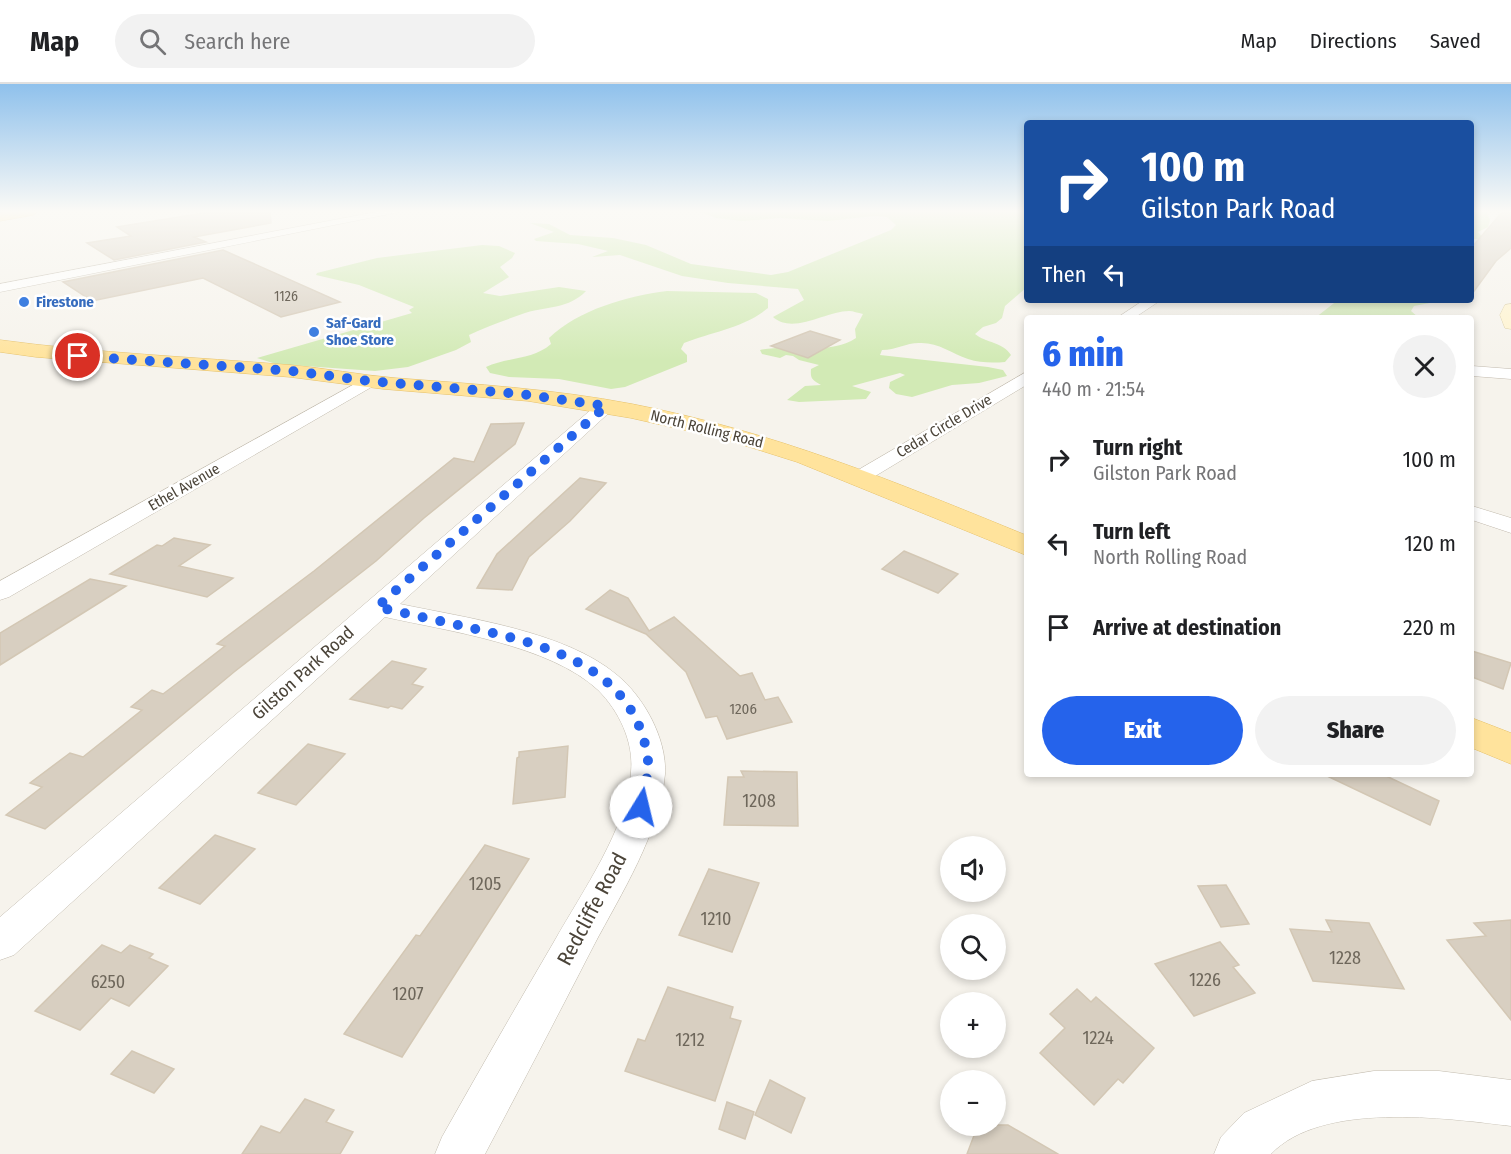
<!DOCTYPE html>
<html lang="en">
<head>
<meta charset="utf-8">
<style>
	body { margin:0; font-family:"Fira Sans Condensed",sans-serif; background:#f2f2f2; color:#202124; height:100vh; display:flex; flex-direction:column; font-size:22px; white-space:nowrap }
	* { box-sizing:border-box; margin:0 }
	p { font-size:20px; color:#757577 }
	.icon { flex:none; width:33px; height:33px; fill:none; stroke:currentColor; stroke-width:2; stroke-linecap:round; stroke-linejoin:round }
	.map { position:relative; flex:1; overflow:hidden }
	.sheet { position:absolute; left:1024px; top:231px; width:450px; height:462px; display:flex; flex-direction:column; background:#fff; border-radius:6px; box-shadow:0 3px 9px #0003 }
	.sheet>* { flex:none }
	.top-card { position:absolute; left:1024px; top:36px; width:450px; height:183px; border-radius:6px; box-shadow:0 3px 9px #0003; background:#1a4fa0; color:#fff; overflow:hidden }
	.buttons { position:absolute; left:940px; top:752px; display:grid; gap:12px }
	.buttons a { display:grid; place-items:center; width:66px; height:66px; border-radius:50%; background:#fff; box-shadow:0 3px 9px #0003; font-size:30px }
	.pin { position:absolute; display:grid; place-items:center; width:51px; height:51px; color:#fff; margin:-26px; border:3px solid #fff; border-radius:50%; box-shadow:0 2px 6px #0007 }
	.me { position:absolute; width:66px; margin:-33px; rotate:9deg; stroke-linejoin:round; filter:drop-shadow(0 0 4px #0008) }
	.turn { display:flex; align-items:center; gap:21px; height:126px; padding:0 18px; font-size:27px }
	.turn .icon { width:78px; height:78px; stroke-width:2.5 }
	.turn b { display:block; font-size:42px; line-height:51px }
	.then { display:flex; align-items:center; height:57px; padding:0 18px; background:#0003; gap:12px; font-size:22px }
	.round { display:grid; place-items:center; flex:none; width:63px; height:63px; border-radius:32px; background:#f2f2f2 }
	.overview { display:flex; align-items:center; justify-content:space-between; height:102px; padding:0 18px }
	h1 { font-size:36px; font-weight:800; line-height:45px; color:#2563eb }
	.primary-button { display:flex; gap:12px; margin-top:auto; padding:12px 18px }
	.primary-button a { flex:1; height:69px; border-radius:36px; background:#2563eb; color:#fff; font-size:24px; font-weight:800; line-height:69px; text-align:center }
	.primary-button a+a { background:#f2f2f2; color:#202124 }
	ul { padding:0; list-style:none }
	li { display:flex; align-items:center; gap:18px; height:84px; padding:0 18px }
	li div { flex:1 }
	li b { display:block; font-size:22px }
	li em { font-style:normal }
	header { display:flex; align-items:center; gap:36px; box-sizing:border-box; height:84px; padding:0 30px; background:#fff; border-bottom:2px solid #e0e0e0 }
	header strong { font-size:28px }
	nav { display:flex; gap:33px; margin-inline-start:auto; font-size:21px }
	.search { width:420px; height:54px; background:#f2f2f2; display:flex; align-items:center; gap:15px; box-sizing:border-box; padding:0 21px; border-radius:33px; color:#757577; font-size:22px }
	.map>svg:first-child { display:block }
	.green { fill:#d2eab5 }
	.building { fill:#d8cfc1; stroke:#d3c7b4; stroke-width:1.5 }
	.lines { fill:none; stroke-linecap:round; stroke-linejoin:round }
	.street-casing { stroke:#c2bbae; stroke-width:1 }
	.secondary-casing { stroke:#d6c79b; stroke-width:1 }
	.primary-casing { stroke:#e6c16a; stroke-width:1 }
	.street { fill:#fff; fill-rule:evenodd }
	.secondary { fill:#fff3cd; fill-rule:evenodd }
	.primary { fill:#ffe39c; fill-rule:evenodd }
	.route { stroke:#2563eb; stroke-width:10; stroke-dasharray:0 18 }
	.shop-dot { fill:#3f7fe0; stroke:#fff; stroke-width:2 }
	.labels { text-anchor:middle; stroke-width:5; stroke-linejoin:round; paint-order:stroke }
	.far-number-label { font-size:14px; fill:#6e675b }
	.far-shop-label { font-size:15px; font-weight:bold; fill:#366cbe; stroke:#fff; text-anchor:start }
	.far-street-label { font-size:15px; fill:#4b4439; stroke:#fff }
	.number-label { font-size:15px; fill:#6e675b }
	.street-label { font-size:18px; fill:#4b4439; stroke:#fff }
	.near-number-label { font-size:18px; fill:#6e675b }
	.near-street-label { font-size:21px; fill:#4b4439; stroke:#fff }
</style>
</head>
<body>
<header>
<strong>Map</strong>
<div class="search"><svg class="icon" aria-label="search" viewBox="0 0 24 24"><circle cx="10" cy="10" r="6"/><path d="M15 15l6 6"/></svg>Search here</div>
<nav><a>Map</a><a>Directions</a><a>Saved</a></nav>
</header>
<div class="map">
<svg width="1511" height="1070" viewBox="0 0 1511 1070">
	<rect width="100%" height="100%" fill="#f6f3ec"/>
	<!-- green -->
	<g class="green">
		<path d="M 698,127 L 1027,127 L 1027,192 L 1024,194 L 1027,197 L 1027,203 L 1005,222 L 1002,234 L 996,239 L 983,243 L 975,250 C 986,259 1003,258 1011,271 L 1005,278 C 993,279 980,279 968,275 C 951,269 938,258 919,259 C 906,259 896,266 882,266 L 880,271 L 988,283 L 1003,286 L 1007,292 L 979,299 L 952,301 L 912,313 L 896,310 L 889,304 L 890,298 L 905,291 L 900,289 L 852,302 L 871,308 L 866,315 L 799,318 L 787,316 L 805,302 L 821,301 C 813,296 810,296 811,285 L 819,281 L 799,276 L 793,272 L 786,271 L 780,274 L 762,270 L 760,266 C 791,259 829,272 856,254 L 855,245 L 863,230 C 858,229 853,227 849,227 C 826,227 793,251 773,233 L 804,216 L 798,205 L 728,199 L 682,192 L 620,171 L 592,173 L 608,167 L 578,160 L 536,157 L 534,155 L 554,148 L 530,139 L 549,140 L 570,151 L 613,154 L 646,161 L 691,180 L 771,191 L 788,188 L 891,146 L 896,141 L 887,133 L 874,132 L 828,137 L 780,134 L 742,137 L 716,134 Z"/>
		<path d="M 1472,127 L 1490,127 L 1487,129 L 1490,136 L 1488,143 L 1478,148 L 1484,155 L 1472,155 Z"/>
		<path d="M 482,161 L 499,162 L 515,169 L 512,174 L 500,183 L 509,193 L 483,209 L 500,212 L 559,203 L 586,207 C 569,225 547,222 525,229 C 506,236 487,242 469,251 L 471,258 L 456,266 L 408,283 L 375,287 L 276,280 L 257,274 L 412,229 L 409,226 L 414,223 L 359,201 L 316,191 L 317,189 L 377,174 Z"/>
		<path d="M 667,207 L 756,209 L 768,215 L 768,224 C 744,244 711,248 684,259 L 681,265 L 687,271 L 687,278 L 625,303 L 611,305 L 559,295 L 509,293 L 490,289 L 486,283 C 507,273 533,276 551,260 L 549,254 C 578,226 627,212 667,207 Z"/>
		<path d="M 1338,216 L 1433,216 L 1435,218 L 1414,222 L 1411,227 L 1419,234 L 1315,234 Z"/>
	</g>
	<!-- building -->
	<g class="building">
		<path d="M 216,127 L 270,127 L 271,139 L 194,153 L 206,158 L 114,176 L 87,159 L 131,152 L 117,143 Z"/>
		<path d="M 1503,127 L 1511,127 L 1511,164 L 1496,177 L 1472,210 L 1472,163 Z"/>
		<path d="M 223,166 L 340,218 L 281,233 L 203,194 L 92,217 L 63,198 Z"/>
		<path d="M 810,247 L 840,256 L 808,274 L 771,262 Z"/>
		<path d="M 524,339 L 515,360 L 424,434 L 376,477 L 234,588 L 45,745 L 6,731 L 42,703 L 30,699 L 70,669 L 83,673 L 142,626 L 131,623 L 152,606 L 163,610 L 171,604 L 225,562 L 217,560 L 314,487 L 454,374 L 474,378 L 491,340 Z"/>
		<path d="M 580,394 L 606,399 L 570,437 L 529,473 L 512,506 L 477,504 L 497,470 Z"/>
		<path d="M 174,454 L 210,461 L 179,482 L 233,494 L 207,513 L 110,490 L 157,461 L 162,462 Z"/>
		<path d="M 904,467 L 928,477 L 958,490 L 938,509 L 882,485 Z"/>
		<path d="M 90,495 L 126,502 L 0,581 L 0,549 Z"/>
		<path d="M 610,506 L 628,514 L 649,547 L 674,533 L 740,592 L 752,589 L 765,616 L 778,613 L 792,638 L 727,655 L 717,632 L 706,634 L 686,588 L 646,550 L 586,525 Z"/>
		<path d="M 1472,567 L 1511,579 L 1503,605 L 1472,593 Z"/>
		<path d="M 392,577 L 426,585 L 412,600 L 423,603 L 402,625 L 391,622 L 388,624 L 350,615 Z"/>
		<path d="M 308,660 L 345,670 L 296,721 L 258,709 Z"/>
		<path d="M 568,662 L 565,713 L 513,720 L 517,674 L 519,673 L 519,668 Z"/>
		<path d="M 741,687 L 797,688 L 798,742 L 724,741 L 728,693 L 744,693 Z"/>
		<path d="M 1323,690 L 1382,690 L 1439,717 L 1430,741 Z"/>
		<path d="M 215,751 L 255,765 L 200,820 L 159,804 Z"/>
		<path d="M 485,761 L 529,775 L 402,973 L 344,950 L 416,851 L 420,852 Z"/>
		<path d="M 709,785 L 759,799 L 732,868 L 679,851 Z"/>
		<path d="M 1226,801 L 1249,840 L 1221,843 L 1198,802 Z"/>
		<path d="M 1326,836 L 1369,839 L 1404,905 L 1313,897 L 1290,845 L 1332,848 Z"/>
		<path d="M 1511,836 L 1511,936 L 1447,856 L 1486,852 L 1474,839 Z"/>
		<path d="M 1220,858 L 1239,881 L 1233,883 L 1255,909 L 1194,932 L 1155,880 Z"/>
		<path d="M 102,861 L 121,869 L 130,861 L 153,870 L 149,874 L 168,882 L 129,922 L 111,914 L 80,946 L 35,927 Z"/>
		<path d="M 668,903 L 733,923 L 730,934 L 741,937 L 715,1017 L 625,987 L 638,955 L 645,957 Z"/>
		<path d="M 1077,905 L 1091,918 L 1096,913 L 1154,964 L 1123,999 L 1118,995 L 1094,1021 L 1040,969 L 1065,944 L 1050,930 Z"/>
		<path d="M 132,967 L 174,985 L 154,1009 L 111,990 Z"/>
		<path d="M 770,996 L 805,1014 L 791,1049 L 755,1031 Z"/>
		<path d="M 305,1015 L 334,1026 L 326,1038 L 353,1048 L 340,1070 L 242,1070 L 261,1042 L 280,1049 Z"/>
		<path d="M 727,1018 L 754,1028 L 745,1055 L 719,1045 Z"/>
		<path d="M 978,1041 L 1008,1041 L 1058,1070 L 967,1070 Z"/>
	</g>
	<g class="lines">
		<!-- street casing -->
		<g class="street-casing">
			<g id="street">
				<path d="M 381,127 L 404,127 L 0,208 L 0,200 Z"/>
				<path d="M 1144,216 L 1161,216 L 1134,234 L 1117,234 Z"/>
				<path d="M 1472,282 L 1511,285 L 1511,295 L 1472,292 Z"/>
				<path d="M 1028,287 L 1028,300 L 867,397 L 860,399 L 853,397 L 849,393 L 853,389 Z"/>
				<path d="M 369,292 L 375,293 L 378,297 L 375,301 L 9,513 L 0,516 L 0,497 Z"/>
				<path d="M 606,317 L 612,318 L 615,322 L 612,326 L 400,520 C 466,534 565,547 617,591 C 644,613 667,655 665,690 C 660,749 621,810 594,861 C 558,931 522,1000 485,1070 L 435,1070 L 442,1053 C 479,987 517,921 555,856 C 582,808 628,743 631,688 C 634,658 619,627 598,606 C 550,561 448,547 385,533 L 14,871 L 0,876 L 0,833 L 600,318 Z"/>
				<path d="M 1472,422 L 1511,434 L 1511,449 L 1472,436 Z"/>
				<path d="M 1374,987 L 1439,987 L 1511,996 L 1511,1042 C 1446,1034 1321,1017 1271,1070 L 1214,1070 L 1221,1053 L 1244,1029 L 1312,997 Z"/>
			</g>
		</g>
		<!-- secondary casing -->
		<g class="secondary-casing">
			<path id="secondary" d="M 1511,220 L 1511,245 L 1505,244 L 1500,231 L 1505,221 Z"/>
		</g>
		<!-- primary casing -->
		<g class="primary-casing">
			<g id="primary">
				<path d="M 10,127 L 39,127 L 33,131 L 0,137 L 0,129 Z"/>
				<path d="M 0,256 C 96,269 193,273 290,281 C 325,284 360,291 395,294 C 475,300 553,305 632,320 C 772,347 896,398 1028,452 L 1028,472 L 797,378 L 724,355 L 631,334 L 528,317 L 383,305 L 290,293 L 36,273 L 0,268 Z"/>
				<path d="M 1472,634 L 1511,649 L 1511,680 L 1472,664 Z"/>
			</g>
		</g>
		<!-- street -->
		<use href="#street" class="street"/>
		<!-- secondary -->
		<use href="#secondary" class="secondary"/>
		<!-- primary -->
		<use href="#primary" class="primary"/>
	</g>
	<!-- sky -->
	<linearGradient id="sky" x2="0" y2="1"><stop stop-color="#8fc1ec"/><stop offset="0.46" stop-color="#fbfaf6"/><stop offset="1" stop-color="#fbfaf6" stop-opacity="0"/></linearGradient>
	<rect width="1511" height="277" fill="url(#sky)"/>
	<g class="lines">
		<!-- route -->
		<path class="route" d="M 78,272 L 292,287 L 369,297 L 521,310 L 606,322 L 377,523 C 408,530 440,537 471,544 C 548,561 637,584 648,677 C 649,691 643,709 641,723"/>
	</g>
	<!-- markers -->
	<g class="shop-dot">
		<circle cx="24" cy="218" r="6"/>
		<circle cx="314" cy="248" r="6"/>
	</g>
	<g class="labels">
		<!-- far-number labels -->
		<g class="far-number-label">
			<text x="286" y="217">1126</text>
		</g>
		<!-- far-shop labels -->
		<g class="far-shop-label">
			<text x="36" y="223">Firestone</text>
			<text x="326" y="244">Saf-Gard<tspan x="326" dy="17">Shoe Store</tspan></text>
		</g>
		<!-- far-street labels -->
		<g class="far-street-label">
			<text transform="translate(944 342) rotate(-31)" y="5">Cedar Circle Drive</text>
			<text transform="translate(707 345) rotate(14)" y="5">North Rolling Road</text>
			<text transform="translate(184 403) rotate(-30)" y="5">Ethel Avenue</text>
		</g>
		<!-- number labels -->
		<g class="number-label">
			<text x="743" y="630">1206</text>
		</g>
		<!-- street labels -->
		<g class="street-label">
			<text transform="translate(303 589) rotate(-42)" y="6">Gilston Park Road</text>
		</g>
		<!-- near-number labels -->
		<g class="near-number-label">
			<text x="759" y="723">1208</text>
			<text x="485" y="806">1205</text>
			<text x="716" y="841">1210</text>
			<text x="1345" y="880">1228</text>
			<text x="1205" y="902">1226</text>
			<text x="108" y="904">6250</text>
			<text x="408" y="916">1207</text>
			<text x="1098" y="960">1224</text>
			<text x="690" y="962">1212</text>
		</g>
		<!-- near-street labels -->
		<g class="near-street-label">
			<text transform="translate(592 825) rotate(-62)" y="7">Redcliffe Road</text>
		</g>
	</g>
</svg>
<div class="buttons">
<a><svg class="icon" aria-label="sound" viewBox="0 0 24 24"><path d="M4 9h4l5-4v14l-5-4H4zM17 9q2 3 0 6"/></svg></a>
<a><svg class="icon" aria-label="search" viewBox="0 0 24 24"><circle cx="10" cy="10" r="6"/><path d="M15 15l6 6"/></svg></a>
<a>+</a>
<a>−</a>
</div>
<div class="pin" style="left:78px;top:272px;background:#d93025"><svg class="icon" aria-label="arrive" viewBox="0 0 24 24"><path d="M6 21V4h12l-3 4 3 4H6"/></svg></div>
<svg class="me" style="left:641px;top:723px" viewBox="-20 -20 40 40"><circle r="19" fill="#fff"/><path d="M0-13L10 11 0 6-10 11z" fill="#2563eb"/></svg>
<div class="top-card">
<div class="turn"><svg class="icon" aria-label="right" viewBox="0 0 24 24"><path d="M7 20v-9h11M14 6l5 5-5 5"/></svg><div><b>100 m</b>Gilston Park Road</div></div>
<div class="then">Then<svg class="icon" aria-label="left" viewBox="0 0 24 24"><path d="M17 20v-9H6M10 6l-5 5 5 5"/></svg></div>
</div>
<section class="sheet">
<div class="overview"><div><h1>6 min</h1><p>440 m · 21:54</p></div><a class="round"><svg class="icon" aria-label="close" viewBox="0 0 24 24"><path d="M6 6l12 12M18 6L6 18"/></svg></a></div>
<ul>
<li><svg class="icon" aria-label="right" viewBox="0 0 24 24"><path d="M7 20v-9h11M14 6l5 5-5 5"/></svg><div><b>Turn right</b><p>Gilston Park Road</p></div><em>100 m</em></li>
<li><svg class="icon" aria-label="left" viewBox="0 0 24 24"><path d="M17 20v-9H6M10 6l-5 5 5 5"/></svg><div><b>Turn left</b><p>North Rolling Road</p></div><em>120 m</em></li>
<li><svg class="icon" aria-label="arrive" viewBox="0 0 24 24"><path d="M6 21V4h12l-3 4 3 4H6"/></svg><div><b>Arrive at destination</b></div><em>220 m</em></li>
</ul>
<div class="primary-button"><a>Exit</a><a>Share</a></div>
</section>
</div>
</body>
</html>
